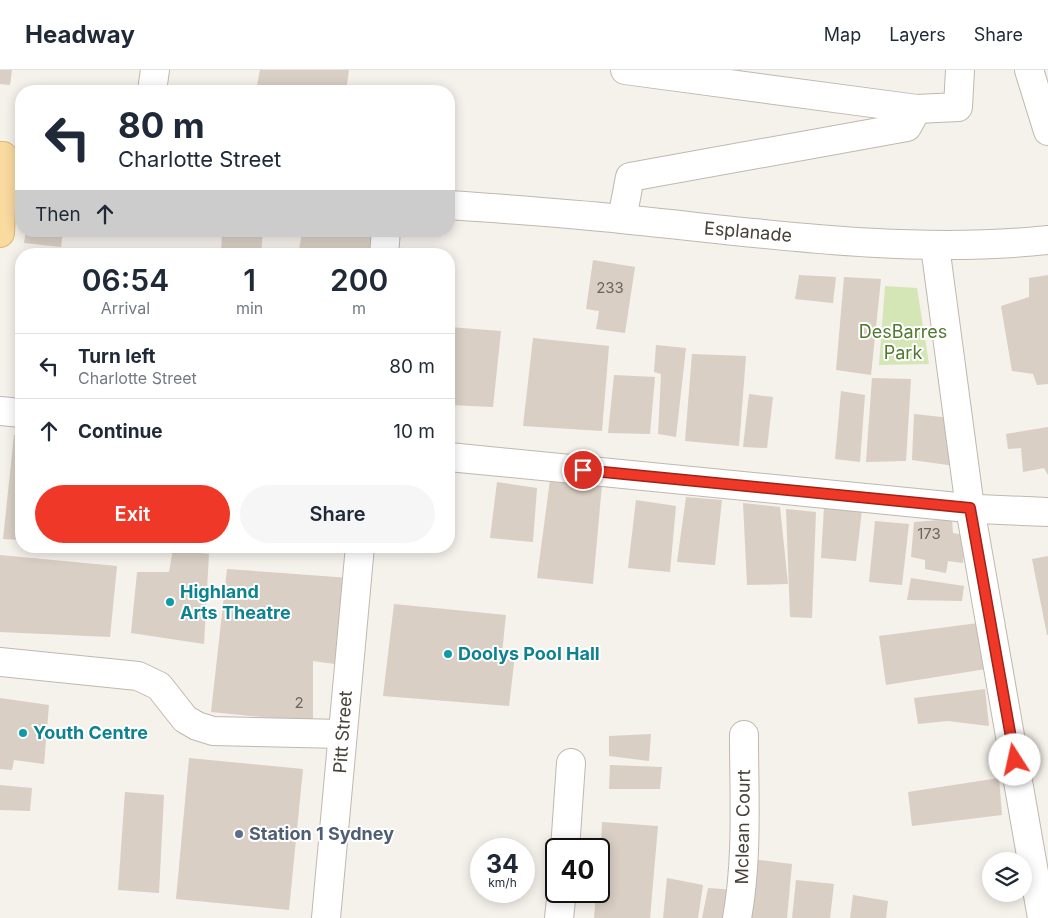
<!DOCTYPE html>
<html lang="en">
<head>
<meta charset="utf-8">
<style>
	body { margin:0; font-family:Inter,sans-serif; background:#f6f6f7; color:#1f2937; height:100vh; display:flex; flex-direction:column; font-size:19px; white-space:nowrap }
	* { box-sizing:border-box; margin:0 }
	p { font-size:16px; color:#747a83 }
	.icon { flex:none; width:28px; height:28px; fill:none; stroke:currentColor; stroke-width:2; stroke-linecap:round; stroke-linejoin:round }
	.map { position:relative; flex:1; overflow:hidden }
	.drawer { position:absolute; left:15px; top:178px; width:440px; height:305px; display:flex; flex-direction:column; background:#fff; border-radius:20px; box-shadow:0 2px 12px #0003 }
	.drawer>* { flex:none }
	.banner { position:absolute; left:15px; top:15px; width:440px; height:152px; border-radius:20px; box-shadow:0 2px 12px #0003; background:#fff; color:#1f2937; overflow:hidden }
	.buttons { position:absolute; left:982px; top:782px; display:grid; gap:10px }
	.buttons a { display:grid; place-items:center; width:50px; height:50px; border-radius:50%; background:#fff; box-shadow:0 2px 12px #0003; font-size:25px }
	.speed { position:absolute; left:470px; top:768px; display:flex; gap:10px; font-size:25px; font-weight:700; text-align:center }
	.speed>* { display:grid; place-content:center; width:65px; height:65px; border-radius:50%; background:#fff; box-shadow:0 2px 12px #0003; line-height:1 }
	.speed small { font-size:12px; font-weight:400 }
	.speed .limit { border:2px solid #111; border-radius:8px; background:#fff; color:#111 }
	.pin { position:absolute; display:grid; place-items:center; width:42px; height:42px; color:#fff; margin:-21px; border:2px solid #fff; border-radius:50%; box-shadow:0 1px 5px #0007 }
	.me { position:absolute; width:55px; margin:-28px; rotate:350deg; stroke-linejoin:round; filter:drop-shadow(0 0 4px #0008) }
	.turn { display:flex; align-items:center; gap:18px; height:105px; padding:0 20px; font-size:22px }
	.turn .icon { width:65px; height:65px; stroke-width:2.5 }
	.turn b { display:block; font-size:35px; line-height:42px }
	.then { display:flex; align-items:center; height:48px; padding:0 20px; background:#0003; gap:10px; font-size:19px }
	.eta { display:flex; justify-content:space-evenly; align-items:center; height:85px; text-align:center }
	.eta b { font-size:30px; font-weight:600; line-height:35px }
	.cta { display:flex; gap:10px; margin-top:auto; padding:10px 20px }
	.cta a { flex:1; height:58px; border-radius:30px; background:#ef3827; color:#fff; font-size:20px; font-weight:600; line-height:58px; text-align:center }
	.cta a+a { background:#f6f6f7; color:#1f2937 }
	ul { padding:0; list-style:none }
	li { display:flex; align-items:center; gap:15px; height:65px; padding:0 20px; border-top:1px solid #e0e1e3 }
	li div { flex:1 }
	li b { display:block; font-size:19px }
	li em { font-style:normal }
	header { display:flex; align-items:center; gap:30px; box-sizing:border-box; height:70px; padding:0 25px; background:#fff; border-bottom:1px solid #e0e1e3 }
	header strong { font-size:24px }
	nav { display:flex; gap:28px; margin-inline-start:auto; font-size:18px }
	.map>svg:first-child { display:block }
	.green { fill:#d4e6b6 }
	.building { fill:#d9cfc4 }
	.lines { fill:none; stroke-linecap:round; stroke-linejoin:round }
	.minor-casing { stroke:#c0b8ae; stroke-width:30 }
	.major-casing { stroke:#dfb66f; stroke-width:30 }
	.minor { stroke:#fff; stroke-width:28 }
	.major { stroke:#f9da9f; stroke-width:28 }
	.route-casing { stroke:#9b2419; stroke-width:12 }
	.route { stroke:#ef3827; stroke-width:9 }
	.culture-dot { fill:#0f9aa8; stroke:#fff; stroke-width:2 }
	.service-dot { fill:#5c6f8a; stroke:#fff; stroke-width:2 }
	.labels { text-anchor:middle; stroke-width:4; stroke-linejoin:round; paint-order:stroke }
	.number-label { font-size:15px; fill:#6d655c }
	.street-label { font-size:18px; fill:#494239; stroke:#fff }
	.park-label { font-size:18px; fill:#4f792e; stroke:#fff }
	.culture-label { font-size:18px; font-weight:bold; fill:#0d838f; stroke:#fff; text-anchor:start }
	.service-label { font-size:18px; font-weight:bold; fill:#4e5e75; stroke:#fff; text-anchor:start }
</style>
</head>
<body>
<header>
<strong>Headway</strong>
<nav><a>Map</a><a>Layers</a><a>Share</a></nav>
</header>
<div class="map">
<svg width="1048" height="848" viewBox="0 0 1048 848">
	<rect width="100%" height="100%" fill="#f5f1eb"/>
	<!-- green -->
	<path class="green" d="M 885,216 L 917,218 L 929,294 L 879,295 Z"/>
	<!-- building -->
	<g class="building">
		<path d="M 0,0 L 12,0 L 10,15 L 0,14 Z"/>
		<path d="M 260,0 L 349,0 L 346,21 L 256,21 Z"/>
		<path d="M 26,161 L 63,161 L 61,177 L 24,173 Z"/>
		<path d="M 222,161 L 263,161 L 261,184 L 221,184 Z"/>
		<path d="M 302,161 L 379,161 L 376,184 L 325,184 L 299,181 Z"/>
		<path d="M 593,190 L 635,197 L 625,263 L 596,259 L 599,241 L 586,239 Z"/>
		<path d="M 799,205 L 836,207 L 833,233 L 795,229 Z"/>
		<path d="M 1048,205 L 1048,314 L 1037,315 L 1033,304 L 1012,301 L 1001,236 L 1029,227 L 1029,208 Z"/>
		<path d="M 844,207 L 881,209 L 871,305 L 836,300 Z"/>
		<path d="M 449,257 L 501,261 L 493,337 L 449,335 Z"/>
		<path d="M 533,268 L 609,276 L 602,361 L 523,356 Z"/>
		<path d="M 656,275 L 686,278 L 676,367 L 658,364 L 661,304 L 654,302 Z"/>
		<path d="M 692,284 L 746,286 L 739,376 L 685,371 Z"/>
		<path d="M 614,305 L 655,307 L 650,364 L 608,363 Z"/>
		<path d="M 872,308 L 911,309 L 906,391 L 866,392 Z"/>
		<path d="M 841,321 L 865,325 L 860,392 L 835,389 Z"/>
		<path d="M 749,324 L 773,327 L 767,378 L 743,377 Z"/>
		<path d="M 914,344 L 951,348 L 955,396 L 912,390 Z"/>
		<path d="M 1048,357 L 1048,405 L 1044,398 L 1023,402 L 1021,378 L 1008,379 L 1006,364 Z"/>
		<path d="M 14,365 L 21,366 L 21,470 L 3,469 Z"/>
		<path d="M 550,410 L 602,415 L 593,514 L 537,508 Z"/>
		<path d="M 497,412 L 537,418 L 533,472 L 490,468 Z"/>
		<path d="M 686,427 L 722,430 L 715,495 L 677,492 Z"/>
		<path d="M 636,430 L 676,436 L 670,502 L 628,498 Z"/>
		<path d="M 743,433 L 780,437 L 788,514 L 747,515 Z"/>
		<path d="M 824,437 L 862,440 L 856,491 L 821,488 Z"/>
		<path d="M 786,439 L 816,442 L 812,548 L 790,547 Z"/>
		<path d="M 952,449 L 953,463 L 965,465 L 963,493 L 948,491 L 946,503 L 925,499 L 925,490 L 911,487 L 914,452 Z"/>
		<path d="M 875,451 L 909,454 L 902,515 L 869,512 Z"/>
		<path d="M 173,479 L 209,484 L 204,574 L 131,563 L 137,502 L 169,502 Z"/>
		<path d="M 0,485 L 117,496 L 110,567 L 0,562 Z"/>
		<path d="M 1048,486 L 1048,565 L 1047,565 L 1032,489 Z"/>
		<path d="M 227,499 L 350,508 L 342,595 L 313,591 L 313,652 L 211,642 Z"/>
		<path d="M 911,508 L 964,516 L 962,531 L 907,530 Z"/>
		<path d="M 394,534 L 506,545 L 502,583 L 515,585 L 509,636 L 383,626 Z"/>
		<path d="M 978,553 L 986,599 L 886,615 L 879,566 Z"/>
		<path d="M 985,619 L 989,656 L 948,651 L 918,654 L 914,628 Z"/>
		<path d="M 0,628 L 49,635 L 44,694 L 14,690 L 12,700 L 0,699 Z"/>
		<path d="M 651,664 L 649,691 L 609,686 L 609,666 Z"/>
		<path d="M 189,688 L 303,699 L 289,840 L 176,829 Z"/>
		<path d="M 610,695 L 662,697 L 660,719 L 609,719 Z"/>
		<path d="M 999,708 L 1002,745 L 912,756 L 908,722 Z"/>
		<path d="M 0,715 L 32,718 L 30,741 L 0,740 Z"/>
		<path d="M 125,722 L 164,725 L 159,823 L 118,820 Z"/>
		<path d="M 602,752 L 658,756 L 650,848 L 594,848 L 596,821 L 599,821 Z"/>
		<path d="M 751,789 L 792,794 L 787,848 L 745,848 Z"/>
		<path d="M 667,808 L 703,815 L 698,848 L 663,848 Z"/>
		<path d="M 796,810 L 834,814 L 830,848 L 792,848 Z"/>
		<path d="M 708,818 L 736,820 L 731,848 L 702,848 Z"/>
		<path d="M 853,825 L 888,831 L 886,848 L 850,848 Z"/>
	</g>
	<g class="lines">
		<!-- minor casing -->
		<g class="minor-casing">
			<g id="minor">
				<path d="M 625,0 L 917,39 L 958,37 L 960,0"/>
				<path d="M 1029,0 L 1048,61"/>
				<path d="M 152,21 L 155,0"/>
				<path d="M 449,135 C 507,139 564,143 622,149 C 763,163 906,185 1048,170"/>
				<path d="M 622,149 L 630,107 L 907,57 L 917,39"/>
				<path d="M 935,176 L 970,438 L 1042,848"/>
				<path d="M 384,184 L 386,161"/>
				<path d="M 0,341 L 21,343"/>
				<path d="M 449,387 L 978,439 L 1048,442"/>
				<path d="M 0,592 L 138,606 L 159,616 L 185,649 L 197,656 L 213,661 L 342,664"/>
				<path d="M 565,779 L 571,693"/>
				<path d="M 326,848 L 360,476"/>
				<path d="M 559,848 L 562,821"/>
				<path d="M 737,848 C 748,788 744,726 744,665"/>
			</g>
		</g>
		<!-- major casing -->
		<g class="major-casing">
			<path id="major" d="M 0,86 L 3,86 L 0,163"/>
		</g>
		<!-- minor -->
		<use href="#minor" class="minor"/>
		<!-- major -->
		<use href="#major" class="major"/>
	</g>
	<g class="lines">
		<!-- route casing -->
		<g class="route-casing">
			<path id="route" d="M 583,400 L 970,438 L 1015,690"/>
		</g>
		<!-- route -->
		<use href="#route" class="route"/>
	</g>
	<!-- markers -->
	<g class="culture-dot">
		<circle cx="170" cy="532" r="5"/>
		<circle cx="448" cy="584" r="5"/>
		<circle cx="23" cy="663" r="5"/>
	</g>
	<circle class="service-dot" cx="239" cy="764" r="5"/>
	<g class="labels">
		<!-- number labels -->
		<g class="number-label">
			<text x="610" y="223">233</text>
			<text x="929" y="469">173</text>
			<text x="299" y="638">2</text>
		</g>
		<!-- street labels -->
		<g class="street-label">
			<text transform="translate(748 162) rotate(5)" y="6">Esplanade</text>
			<text transform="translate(343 662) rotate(-86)" y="6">Pitt Street</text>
			<text transform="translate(743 757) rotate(-89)" y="6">Mclean Court</text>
		</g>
		<!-- park labels -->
		<g class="park-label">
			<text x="903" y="268">DesBarres<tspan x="903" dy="21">Park</tspan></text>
		</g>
		<!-- culture labels -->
		<g class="culture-label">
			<text x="180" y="528">Highland<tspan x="180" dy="21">Arts Theatre</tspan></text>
			<text x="458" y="590">Doolys Pool Hall</text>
			<text x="33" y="669">Youth Centre</text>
		</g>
		<!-- service labels -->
		<g class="service-label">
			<text x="249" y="770">Station 1 Sydney</text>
		</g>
	</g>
</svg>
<div class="buttons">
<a><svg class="icon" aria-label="layers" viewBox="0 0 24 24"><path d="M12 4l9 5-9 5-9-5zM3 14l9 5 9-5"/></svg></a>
</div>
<div class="speed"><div>34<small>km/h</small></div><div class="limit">40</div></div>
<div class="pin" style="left:583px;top:400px;background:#d93025"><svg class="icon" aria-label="arrive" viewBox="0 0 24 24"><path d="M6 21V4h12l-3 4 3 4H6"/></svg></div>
<svg class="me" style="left:1015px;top:690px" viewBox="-20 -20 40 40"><circle r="19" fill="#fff"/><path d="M0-13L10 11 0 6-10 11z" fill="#ef3827"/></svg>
<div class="banner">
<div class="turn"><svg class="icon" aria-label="left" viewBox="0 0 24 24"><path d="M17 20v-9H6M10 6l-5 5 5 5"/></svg><div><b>80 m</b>Charlotte Street</div></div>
<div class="then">Then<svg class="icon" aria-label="ahead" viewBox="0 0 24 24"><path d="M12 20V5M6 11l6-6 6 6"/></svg></div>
</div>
<section class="drawer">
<div class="eta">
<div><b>06:54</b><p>Arrival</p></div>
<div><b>1</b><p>min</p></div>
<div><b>200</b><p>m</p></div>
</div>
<ul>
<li><svg class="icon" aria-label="left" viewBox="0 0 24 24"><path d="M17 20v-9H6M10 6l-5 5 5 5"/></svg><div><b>Turn left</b><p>Charlotte Street</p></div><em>80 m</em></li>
<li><svg class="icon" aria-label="ahead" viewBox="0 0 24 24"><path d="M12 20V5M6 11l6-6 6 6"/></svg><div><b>Continue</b></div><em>10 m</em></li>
</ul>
<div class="cta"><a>Exit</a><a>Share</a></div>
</section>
</div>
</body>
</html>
